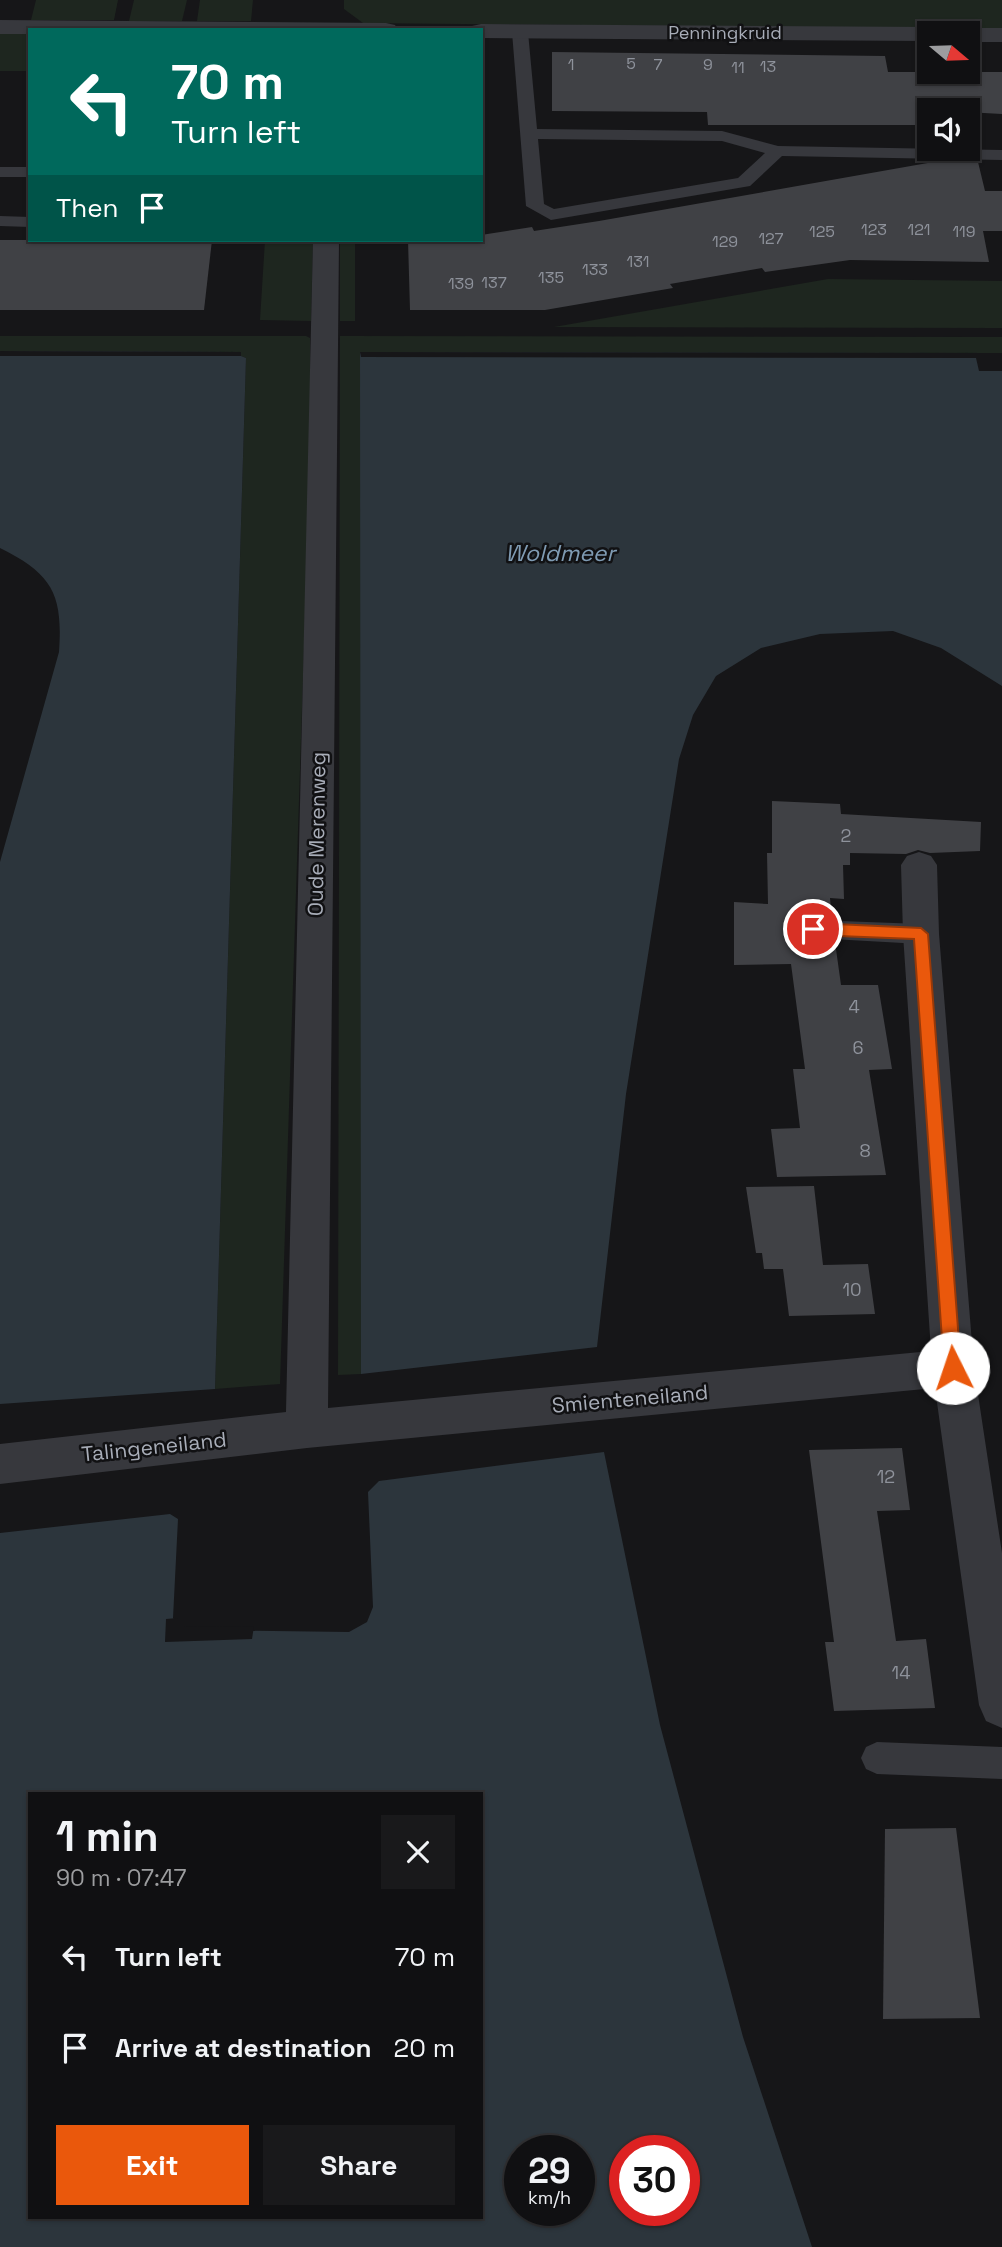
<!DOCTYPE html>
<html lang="en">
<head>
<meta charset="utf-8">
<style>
	body { margin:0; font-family:"Space Grotesk",sans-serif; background:#19191b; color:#f1f3f6; height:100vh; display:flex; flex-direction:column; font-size:26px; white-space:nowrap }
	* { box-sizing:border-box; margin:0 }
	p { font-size:23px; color:#9c9d9f }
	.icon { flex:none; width:38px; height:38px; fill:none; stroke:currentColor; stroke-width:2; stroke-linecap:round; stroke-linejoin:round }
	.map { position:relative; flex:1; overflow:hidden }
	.sheet { position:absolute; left:28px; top:1792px; width:455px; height:427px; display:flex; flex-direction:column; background:#101012; border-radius:0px; box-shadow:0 2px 5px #0004,0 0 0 2px #303032 }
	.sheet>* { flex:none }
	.top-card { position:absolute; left:28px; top:28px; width:455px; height:214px; border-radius:0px; box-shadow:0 2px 5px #0004,0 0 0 2px #303032; background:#00695c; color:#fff; overflow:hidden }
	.needle { width:46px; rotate:109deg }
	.controls { position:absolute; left:917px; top:21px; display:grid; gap:14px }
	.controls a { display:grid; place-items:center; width:63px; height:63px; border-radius:0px; background:#101012; box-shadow:0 2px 5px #0004,0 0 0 2px #303032; font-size:35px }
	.speed { position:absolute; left:504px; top:2135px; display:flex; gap:14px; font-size:35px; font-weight:700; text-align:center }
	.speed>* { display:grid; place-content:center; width:91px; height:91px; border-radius:50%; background:#101012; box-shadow:0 2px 5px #0004,0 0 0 2px #303032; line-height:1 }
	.speed small { font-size:18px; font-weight:400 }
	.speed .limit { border:10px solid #d22; background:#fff; color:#111 }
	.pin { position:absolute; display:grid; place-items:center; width:60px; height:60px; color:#fff; margin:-30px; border:4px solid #fff; border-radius:50%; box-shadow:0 2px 7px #0007 }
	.me { position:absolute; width:77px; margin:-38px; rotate:356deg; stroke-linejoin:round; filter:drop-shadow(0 0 5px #0008) }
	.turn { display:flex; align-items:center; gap:24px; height:147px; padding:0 28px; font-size:32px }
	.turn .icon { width:91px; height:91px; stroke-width:2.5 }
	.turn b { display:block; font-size:49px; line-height:60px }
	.then { display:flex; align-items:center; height:66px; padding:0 28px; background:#0003; gap:14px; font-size:26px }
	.round { display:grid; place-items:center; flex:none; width:74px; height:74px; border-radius:0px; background:#19191b }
	.summary { display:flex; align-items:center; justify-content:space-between; height:119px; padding:0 28px }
	h1 { font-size:42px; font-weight:800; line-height:52px }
	.button { display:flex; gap:14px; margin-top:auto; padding:14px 28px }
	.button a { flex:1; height:80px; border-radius:0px; background:#ea580c; color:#fff; font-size:28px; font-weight:800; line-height:80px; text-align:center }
	.button a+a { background:#19191b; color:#f1f3f6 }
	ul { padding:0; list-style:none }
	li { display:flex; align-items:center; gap:21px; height:91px; padding:0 28px }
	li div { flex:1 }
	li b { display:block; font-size:26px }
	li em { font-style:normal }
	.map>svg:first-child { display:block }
	.green { fill:#1e261f }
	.water { fill:#2c353c; fill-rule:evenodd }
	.pier { fill:#161618 }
	.building { fill:#404145 }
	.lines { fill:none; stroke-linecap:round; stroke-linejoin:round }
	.lane { fill:#37383d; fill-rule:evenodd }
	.street { fill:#37383d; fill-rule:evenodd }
	.route { fill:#ea580c; stroke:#983908; stroke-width:2 }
	.labels { text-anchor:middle; stroke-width:5; stroke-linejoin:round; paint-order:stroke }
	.far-number-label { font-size:16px; fill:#8e929b }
	.far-street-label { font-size:18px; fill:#a8adb8; stroke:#111113 }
	.number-label { font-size:18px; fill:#8e929b }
	.street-label { font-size:21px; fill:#a8adb8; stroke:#111113 }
	.water-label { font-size:23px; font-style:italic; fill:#7f9bb3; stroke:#111113 }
</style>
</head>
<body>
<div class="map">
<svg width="1002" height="2247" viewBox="0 0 1002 2247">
	<rect width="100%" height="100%" fill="#161618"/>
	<!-- green -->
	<g class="green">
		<path d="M 36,0 L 118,0 L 114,20 L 31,20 Z"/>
		<path d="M 134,0 L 187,0 L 182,21 L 129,21 Z"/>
		<path d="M 200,0 L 253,0 L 251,21 L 197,21 Z"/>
		<path d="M 344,0 L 1002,0 L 1002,29 L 363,23 L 344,9 Z"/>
		<rect x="0" y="34" width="30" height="37"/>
		<path d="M 265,240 L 313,240 L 311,321 L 260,320 Z"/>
		<rect x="340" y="240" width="15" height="81"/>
		<path d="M 828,279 L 1002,281 L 1002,328 L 554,327 Z"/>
		<path d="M 0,336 L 306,336 L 310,338 L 311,431 L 280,1384 L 215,1389 L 246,358 L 241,356 L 241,352 L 0,351 Z"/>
		<path d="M 340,336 L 1002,337 L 1002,353 L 361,352 L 361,1374 L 338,1375 Z"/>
	</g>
	<!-- water -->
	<g class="water">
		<path d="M 0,351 L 241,352 L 241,356 L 246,358 L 215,1389 L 0,1404 L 0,862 L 59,652 C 63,595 53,574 0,548 Z"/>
		<path d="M 360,352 L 1002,353 L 1002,686 L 941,648 L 893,631 L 820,634 L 761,648 L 716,676 L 693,715 L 679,759 L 626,1094 L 597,1347 L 361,1374 Z"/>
		<path d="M 604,1452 L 660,1725 L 743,2037 L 812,2247 L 0,2247 L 0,1533 L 170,1514 L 178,1519 L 173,1618 L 183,1630 L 349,1632 L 367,1622 L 373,1607 L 368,1492 L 379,1481 ZM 30,1794 L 481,1794 L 481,2217 L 30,2217 ZM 520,2151 L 579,2151 L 579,2210 L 520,2210 ZM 625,2151 L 684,2151 L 684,2210 L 625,2210 Z"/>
	</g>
	<!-- pier -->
	<g class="pier">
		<path d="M 0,351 L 241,352 L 241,356 L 0,356 Z"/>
		<path d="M 360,352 L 1002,353 L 1002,371 L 979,371 L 976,358 L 361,357 Z"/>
		<path d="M 177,1618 L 185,1627 L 254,1626 L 252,1639 L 165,1642 L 166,1619 Z"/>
	</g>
	<!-- building -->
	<g class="building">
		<path d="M 552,52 L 885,56 L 888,72 L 1002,72 L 1002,114 L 929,110 L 929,125 L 708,125 L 707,112 L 552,111 Z"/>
		<path d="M 939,161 L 978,162 L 985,191 L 1002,191 L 1002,231 L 983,231 L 989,262 L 850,260 L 765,272 L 762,268 L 670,284 L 673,288 L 545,310 L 410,310 L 408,240 L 481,240 L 481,235 L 532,227 L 534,231 L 599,221 Z"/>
		<path d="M 0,240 L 212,240 L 204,310 L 0,310 Z"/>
		<path d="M 772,801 L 840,804 L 841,814 L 981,822 L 980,851 L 930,853 L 918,850 L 906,854 L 850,853 L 850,865 L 843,865 L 844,899 L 830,898 L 832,918 L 803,919 L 799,928 L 803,939 L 835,942 L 841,985 L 878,985 L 892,1069 L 869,1070 L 886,1175 L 777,1177 L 771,1129 L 800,1128 L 793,1069 L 805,1069 L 791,964 L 734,965 L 734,902 L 768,904 L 767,853 L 772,853 Z"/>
		<path d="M 814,1186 L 823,1265 L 868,1264 L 875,1314 L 789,1316 L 783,1269 L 764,1269 L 762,1253 L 756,1253 L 746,1187 Z"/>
		<path d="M 902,1448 L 910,1510 L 877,1511 L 896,1641 L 926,1639 L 935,1708 L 834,1711 L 825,1642 L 834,1642 L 809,1450 Z"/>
		<path d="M 956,1828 L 980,2018 L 883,2019 L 885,1829 Z"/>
	</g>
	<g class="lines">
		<!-- lane -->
		<g class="lane">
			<path d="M 520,27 L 528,32 L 537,129 L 722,131 L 778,146 L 1002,150 L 1002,160 L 782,156 L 750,186 L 551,220 L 526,206 L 512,32 ZM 538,139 L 722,141 L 765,153 L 738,178 L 554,209 L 544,204 Z"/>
			<rect x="0" y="167" width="30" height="10"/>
			<path d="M 0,216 L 30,217 L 30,227 L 0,226 Z"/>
			<path d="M 813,920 L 921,924 L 930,927 L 933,934 L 930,941 L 921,944 L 813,938 L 804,936 L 801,929 L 804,922 Z"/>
			<path d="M 877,1742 L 1002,1747 L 1002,1779 L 877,1774 L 866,1769 L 861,1758 L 866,1747 Z"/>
		</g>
		<!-- street -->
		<g class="street">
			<path d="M 0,20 L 386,23 L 395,25 L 398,30 L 30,30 L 30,34 L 0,34 Z"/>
			<path d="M 481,24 L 929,27 L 938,29 L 941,33 L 929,33 L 929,41 L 481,38 L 481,30 L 470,30 L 472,26 Z"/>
			<path d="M 968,28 L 1002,28 L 1002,42 L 968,42 L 968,33 L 957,33 Z"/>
			<path d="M 313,240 L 339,240 L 328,1408 L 931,1351 L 903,934 L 901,865 L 907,856 L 919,852 L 931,856 L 937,865 L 939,934 L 974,1368 L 1002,1553 L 1002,1728 L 986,1721 L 979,1705 L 935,1388 L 307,1448 L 0,1484 L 0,1444 L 286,1412 Z"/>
		</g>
	</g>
	<!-- route -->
	<path class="route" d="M 813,923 L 921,928 L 928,934 L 961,1368 L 959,1374 L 953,1376 L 947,1374 L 944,1368 L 914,939 L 813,935 L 806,929 Z"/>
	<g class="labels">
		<!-- far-number labels -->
		<g class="far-number-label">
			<text x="631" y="69">5</text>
			<text x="571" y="70">1</text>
			<text x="658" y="70">7</text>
			<text x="708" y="70">9</text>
			<text x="768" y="72">13</text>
			<text x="738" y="73">11</text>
			<text x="874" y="235">123</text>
			<text x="919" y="235">121</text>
			<text x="822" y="237">125</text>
			<text x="964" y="237">119</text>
			<text x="771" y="244">127</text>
			<text x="725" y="247">129</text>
			<text x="638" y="267">131</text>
			<text x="595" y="275">133</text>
			<text x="551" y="283">135</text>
			<text x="494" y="288">137</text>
			<text x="461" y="289">139</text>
		</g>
		<!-- far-street labels -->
		<g class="far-street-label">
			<text x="725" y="39">Penningkruid</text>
		</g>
		<!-- number labels -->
		<g class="number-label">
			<text x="846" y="842">2</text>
			<text x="854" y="1013">4</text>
			<text x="858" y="1054">6</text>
			<text x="865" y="1157">8</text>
			<text x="852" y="1296">10</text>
			<text x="886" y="1483">12</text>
			<text x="901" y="1679">14</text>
		</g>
		<!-- street labels -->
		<g class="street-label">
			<text transform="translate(317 834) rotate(-89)" y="7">Oude Merenweg</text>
			<text transform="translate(630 1399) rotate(-5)" y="7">Smienteneiland</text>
			<text transform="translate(154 1447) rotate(-6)" y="7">Talingeneiland</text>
		</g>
		<!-- water labels -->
		<g class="water-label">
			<text x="560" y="561">Woldmeer</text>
		</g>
	</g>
</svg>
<div class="controls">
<a><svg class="needle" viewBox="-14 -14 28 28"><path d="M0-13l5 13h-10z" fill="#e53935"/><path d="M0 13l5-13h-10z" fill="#9c9d9f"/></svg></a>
<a><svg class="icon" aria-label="sound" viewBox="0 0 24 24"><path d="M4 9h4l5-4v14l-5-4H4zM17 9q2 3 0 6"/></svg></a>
</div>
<div class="speed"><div>29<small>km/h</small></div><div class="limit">30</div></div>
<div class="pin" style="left:813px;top:929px;background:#d93025"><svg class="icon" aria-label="arrive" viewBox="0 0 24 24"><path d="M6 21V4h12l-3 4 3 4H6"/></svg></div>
<svg class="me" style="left:953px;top:1368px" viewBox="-20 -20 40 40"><circle r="19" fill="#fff"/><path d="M0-13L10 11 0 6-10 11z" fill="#ea580c"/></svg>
<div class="top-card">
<div class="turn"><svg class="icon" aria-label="left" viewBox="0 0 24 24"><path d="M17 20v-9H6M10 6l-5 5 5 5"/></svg><div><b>70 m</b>Turn left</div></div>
<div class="then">Then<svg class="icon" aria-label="arrive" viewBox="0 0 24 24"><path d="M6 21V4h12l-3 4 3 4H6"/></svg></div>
</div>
<section class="sheet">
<div class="summary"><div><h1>1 min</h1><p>90 m · 07:47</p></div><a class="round"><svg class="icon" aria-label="close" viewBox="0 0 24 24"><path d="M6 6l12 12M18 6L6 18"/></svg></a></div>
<ul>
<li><svg class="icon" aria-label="left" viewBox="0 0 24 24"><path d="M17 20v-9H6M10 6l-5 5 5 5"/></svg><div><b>Turn left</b></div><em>70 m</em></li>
<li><svg class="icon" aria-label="arrive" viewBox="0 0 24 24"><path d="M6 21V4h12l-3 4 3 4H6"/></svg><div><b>Arrive at destination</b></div><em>20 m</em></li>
</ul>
<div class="button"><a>Exit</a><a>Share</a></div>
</section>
</div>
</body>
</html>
